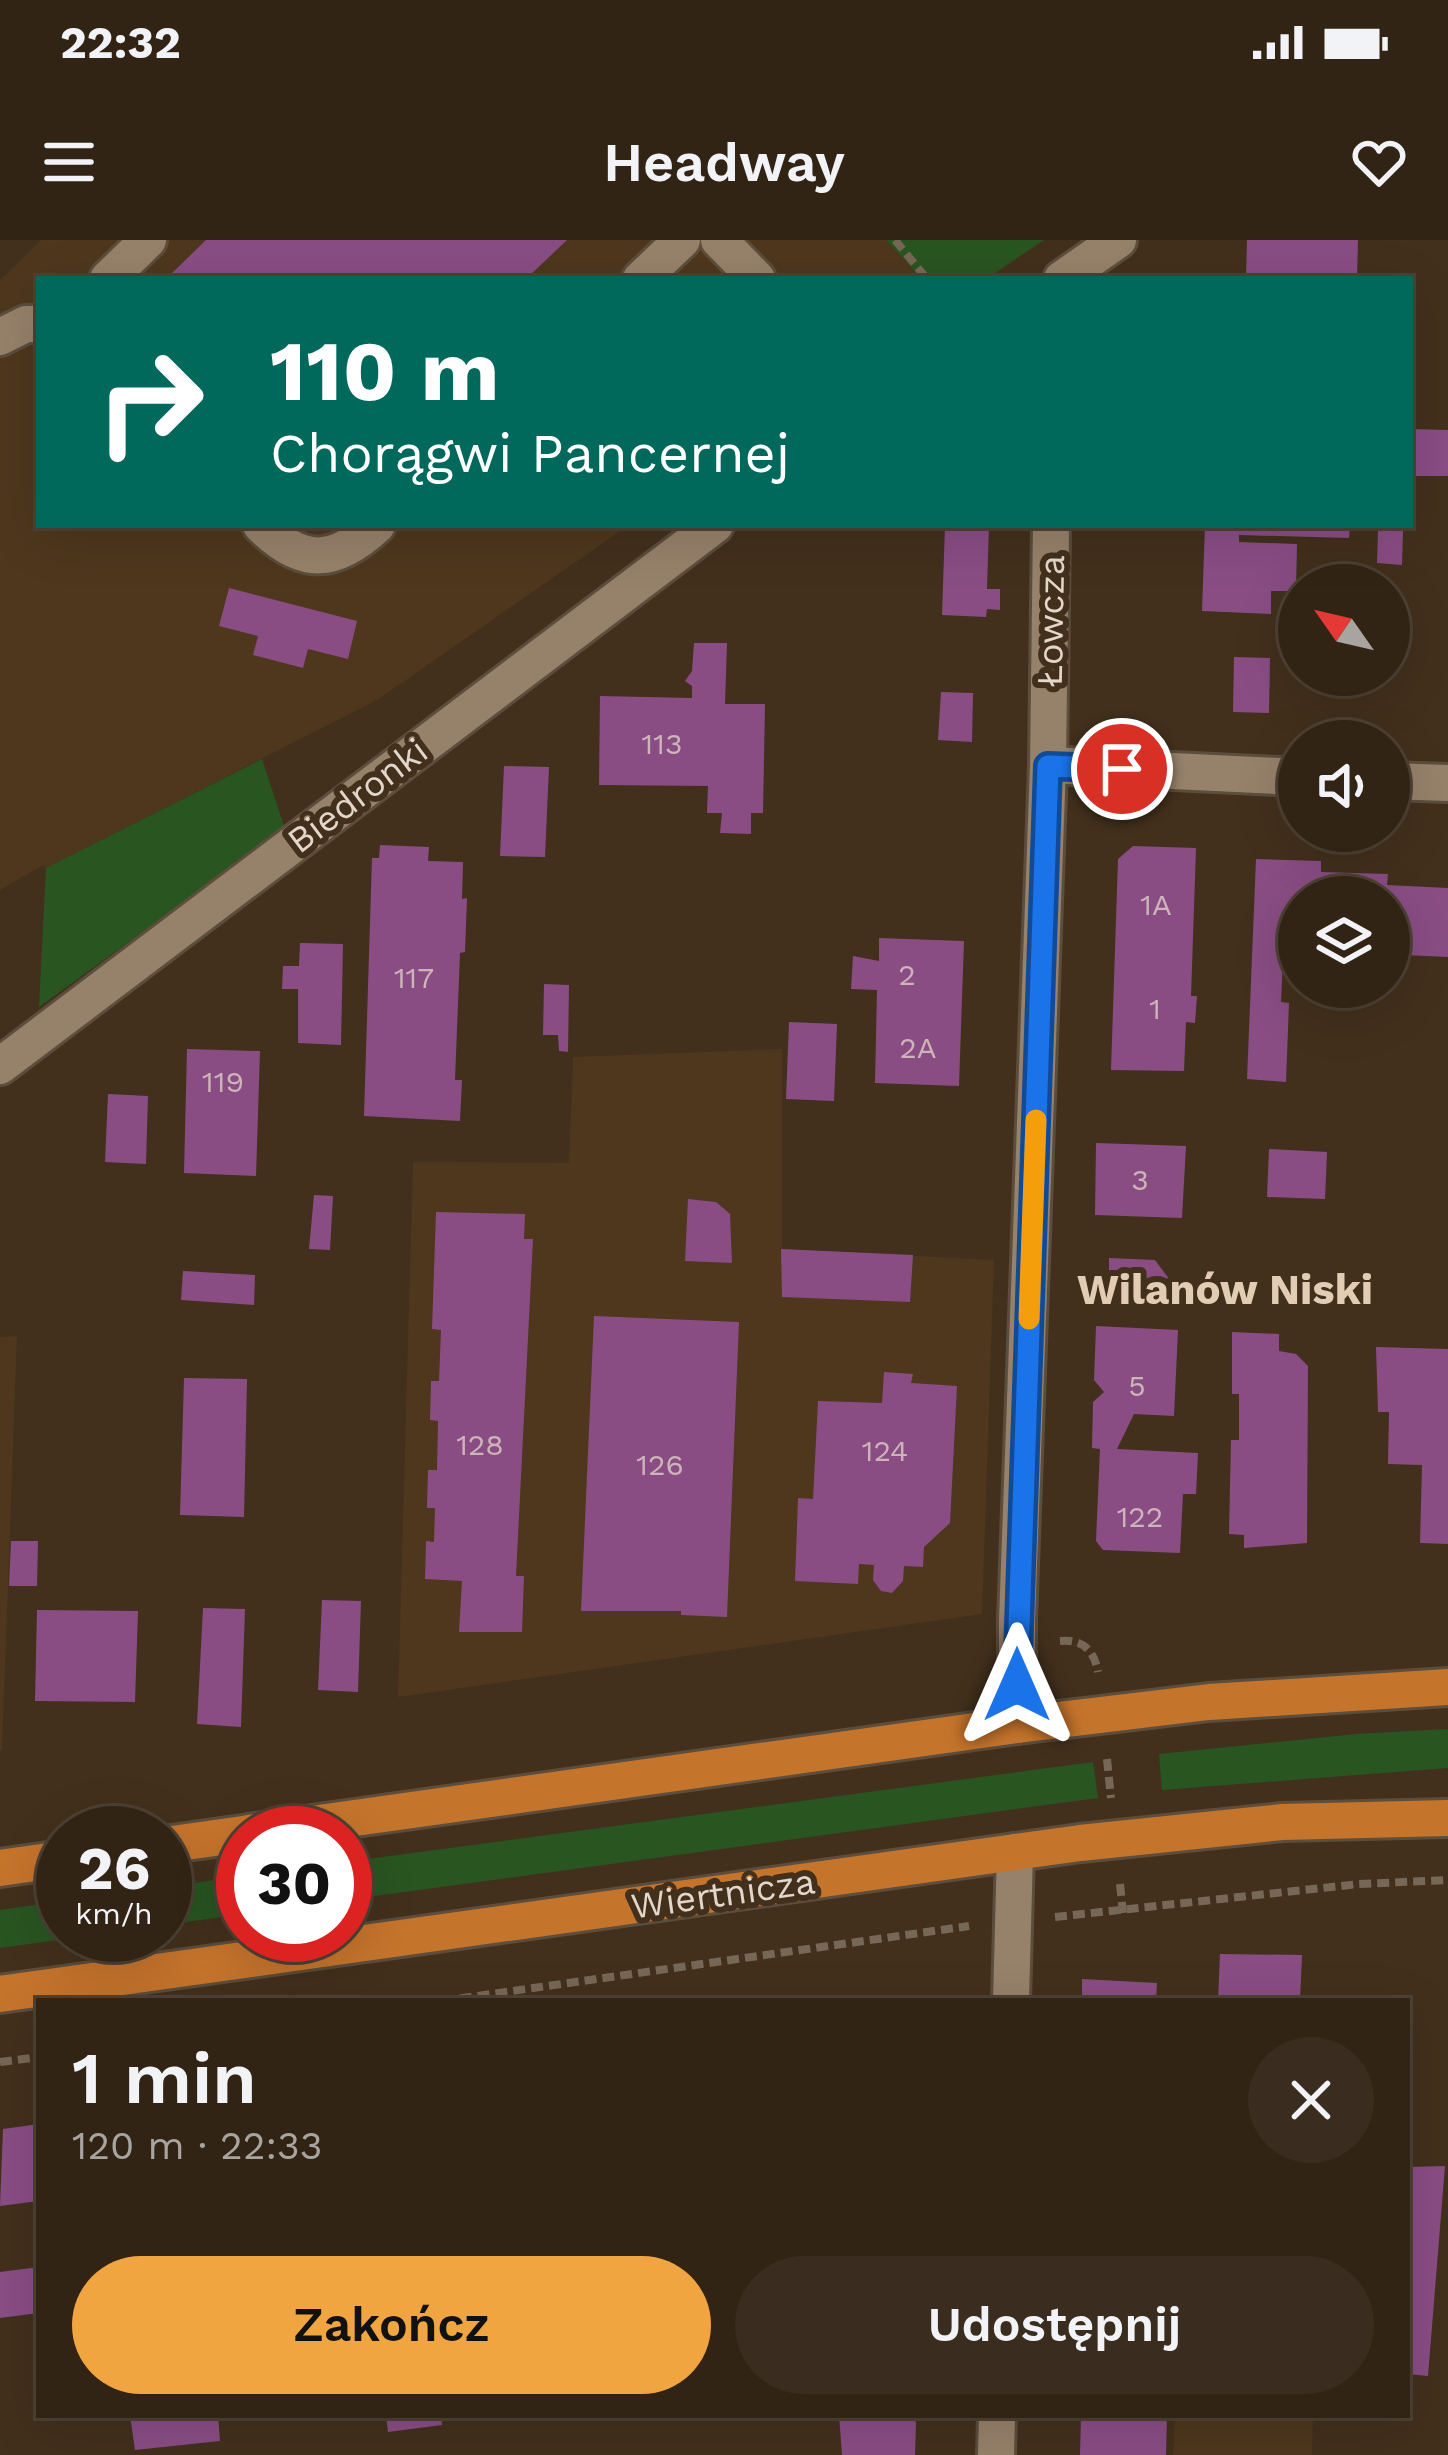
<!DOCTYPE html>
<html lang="pl">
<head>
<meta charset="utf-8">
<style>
	body { margin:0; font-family:"Work Sans",sans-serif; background:#3a2c1e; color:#f1f3f6; height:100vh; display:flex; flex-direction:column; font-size:45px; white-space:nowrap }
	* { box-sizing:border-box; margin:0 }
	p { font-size:39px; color:#a8a4a0 }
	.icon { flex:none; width:66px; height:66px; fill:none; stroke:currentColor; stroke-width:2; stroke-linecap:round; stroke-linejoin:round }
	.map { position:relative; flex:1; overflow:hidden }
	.sheet { position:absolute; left:36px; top:1758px; width:1374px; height:420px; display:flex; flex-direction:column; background:#322415; border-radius:0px; box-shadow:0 12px 48px #0002,0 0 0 3px #4d4134 }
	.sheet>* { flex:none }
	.banner { position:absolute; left:36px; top:36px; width:1377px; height:252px; border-radius:0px; box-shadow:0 12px 48px #0002,0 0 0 3px #4d4134; background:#00695c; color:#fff; overflow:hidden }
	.needle { width:78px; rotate:304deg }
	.fabs { position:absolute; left:1278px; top:324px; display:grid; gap:24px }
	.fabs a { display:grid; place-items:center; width:132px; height:132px; border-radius:50%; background:#322415; box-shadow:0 12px 48px #0002,0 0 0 3px #4d4134; font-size:60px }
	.speed { position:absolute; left:36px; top:1566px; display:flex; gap:24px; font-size:60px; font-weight:700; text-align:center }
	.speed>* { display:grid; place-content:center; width:156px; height:156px; border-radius:50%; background:#322415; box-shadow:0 12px 48px #0002,0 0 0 3px #4d4134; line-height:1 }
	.speed small { font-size:30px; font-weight:400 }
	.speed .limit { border:18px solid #d22; background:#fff; color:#111 }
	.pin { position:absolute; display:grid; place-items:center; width:102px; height:102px; color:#fff; margin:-51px; border:6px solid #fff; border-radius:50%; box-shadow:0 3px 12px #0007 }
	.me { position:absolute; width:132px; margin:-66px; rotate:0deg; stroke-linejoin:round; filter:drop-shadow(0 0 9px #0008) }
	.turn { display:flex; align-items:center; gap:42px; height:252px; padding:0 36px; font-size:54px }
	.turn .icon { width:156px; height:156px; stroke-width:2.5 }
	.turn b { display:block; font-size:84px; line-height:102px }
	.round { display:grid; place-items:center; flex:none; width:126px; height:126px; border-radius:63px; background:#3a2c1e }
	.head { display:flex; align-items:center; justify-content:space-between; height:204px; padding:0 36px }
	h1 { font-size:72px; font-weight:600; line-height:90px }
	.action { display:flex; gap:24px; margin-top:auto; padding:24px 36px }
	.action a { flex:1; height:138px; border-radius:72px; background:#f1a540; color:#111; font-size:48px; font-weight:600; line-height:138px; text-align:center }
	.action a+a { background:#3a2c1e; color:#f1f3f6 }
	.status { display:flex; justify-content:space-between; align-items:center; height:84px; padding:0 60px; background:#322415; direction:ltr }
	.status svg { height:33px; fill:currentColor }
	header { display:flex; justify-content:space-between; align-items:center; height:156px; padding:0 36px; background:#322415; font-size:54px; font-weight:600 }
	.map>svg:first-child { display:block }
	.built { fill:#4e371d }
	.green { fill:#295521 }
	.building { fill:#894d84 }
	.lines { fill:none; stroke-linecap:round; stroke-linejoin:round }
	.minor-casing { stroke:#5c4d3c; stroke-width:42 }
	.major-casing { stroke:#5c4d3c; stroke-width:42 }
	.path { stroke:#776756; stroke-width:8; stroke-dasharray:12 6; stroke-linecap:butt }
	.minor { stroke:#96816a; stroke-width:36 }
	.major { stroke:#c5742c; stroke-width:36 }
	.route-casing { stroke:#114b97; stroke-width:30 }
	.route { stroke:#1a73e8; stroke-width:21 }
	.slow { stroke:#f59e0b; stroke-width:21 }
	.labels { text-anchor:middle; stroke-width:12; stroke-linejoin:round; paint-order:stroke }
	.number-label { font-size:30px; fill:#ccb4b9 }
	.street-label { font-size:36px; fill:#e3d7cb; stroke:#42301c }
	.quarter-label { font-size:42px; font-weight:bold; fill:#e3ccb4; stroke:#42301c }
</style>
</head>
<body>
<div class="status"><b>22:32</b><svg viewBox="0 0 49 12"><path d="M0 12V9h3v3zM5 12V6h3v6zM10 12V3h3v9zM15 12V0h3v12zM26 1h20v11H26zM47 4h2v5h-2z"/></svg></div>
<header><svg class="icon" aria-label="menu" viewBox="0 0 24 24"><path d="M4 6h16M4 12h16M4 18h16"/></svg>Headway<svg class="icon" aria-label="heart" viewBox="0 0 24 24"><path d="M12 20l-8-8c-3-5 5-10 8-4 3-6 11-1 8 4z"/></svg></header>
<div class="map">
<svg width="1448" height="2215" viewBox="0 0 1448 2215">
	<rect width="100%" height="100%" fill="#42301c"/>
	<!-- built -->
	<g class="built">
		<path d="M 41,0 L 886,0 L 922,39 L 39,39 L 39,285 L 629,285 L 377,460 L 46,628 L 43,625 L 0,650 L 0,40 Z"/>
		<path d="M 782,809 L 782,1009 L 994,1020 L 982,1374 L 398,1457 L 413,922 L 569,923 L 573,817 Z"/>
		<path d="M 17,1096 L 2,1510 L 0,1511 L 0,1097 Z"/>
		<path d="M 1175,2175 L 1313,2175 L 1312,2215 L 1173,2215 Z"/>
	</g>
	<!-- green -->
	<g class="green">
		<path d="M 886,0 L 1044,0 L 986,39 L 922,39 Z"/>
		<path d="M 262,519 L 285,589 L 39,767 L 46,628 Z"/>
		<path d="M 1448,1489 L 1448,1528 L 1162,1550 L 1159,1514 L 1356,1494 Z"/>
		<path d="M 1093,1522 L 1098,1558 L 345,1660 L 345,1622 Z"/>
		<path d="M 243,1636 L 243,1674 L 165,1685 L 165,1647 Z"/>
		<path d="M 63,1661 L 63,1695 L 94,1695 L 0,1708 L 0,1670 Z"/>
	</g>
	<!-- building -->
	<g class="building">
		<path d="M 206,0 L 567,0 L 526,39 L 166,39 Z"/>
		<path d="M 1247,0 L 1358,0 L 1357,39 L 1246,39 Z"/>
		<path d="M 1410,189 L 1448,190 L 1448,236 L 1410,236 Z"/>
		<path d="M 945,285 L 989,285 L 987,349 L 1000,349 L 1000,370 L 987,369 L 986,377 L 942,375 Z"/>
		<path d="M 1205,285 L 1350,285 L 1349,298 L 1239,295 L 1239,302 L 1297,304 L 1296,351 L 1271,351 L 1271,374 L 1202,371 Z"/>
		<path d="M 1378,290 L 1403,291 L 1402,325 L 1377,323 Z"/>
		<path d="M 229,348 L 357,381 L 348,419 L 308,409 L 303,428 L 253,415 L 258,396 L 219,386 Z"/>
		<path d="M 694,403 L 727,403 L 725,464 L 765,464 L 763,573 L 751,573 L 751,594 L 720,593 L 722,573 L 707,573 L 708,546 L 599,545 L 600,456 L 692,458 L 692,446 L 685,441 L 692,431 Z"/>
		<path d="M 1234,417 L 1270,418 L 1269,473 L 1233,472 Z"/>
		<path d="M 941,452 L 973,453 L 972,502 L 938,500 Z"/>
		<path d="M 504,526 L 549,527 L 545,617 L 500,616 Z"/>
		<path d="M 380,605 L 429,607 L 428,621 L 463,622 L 462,659 L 467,658 L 465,712 L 460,713 L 455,840 L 462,840 L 460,881 L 364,876 L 372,618 L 379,618 Z"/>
		<path d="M 1133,606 L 1196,608 L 1191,756 L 1197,756 L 1195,783 L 1186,782 L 1184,831 L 1111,830 L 1118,619 Z"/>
		<path d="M 1256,619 L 1321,621 L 1321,632 L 1388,634 L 1387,645 L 1448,648 L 1448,717 L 1404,715 L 1404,725 L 1389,725 L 1389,657 L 1299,657 L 1299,720 L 1283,719 L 1281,762 L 1289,763 L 1286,842 L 1247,839 Z"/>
		<path d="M 879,698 L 964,701 L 959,846 L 875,843 L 877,750 L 851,749 L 853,716 L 879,721 Z"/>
		<path d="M 300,703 L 343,704 L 341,805 L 298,803 L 298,749 L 282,749 L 283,726 L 299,726 Z"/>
		<path d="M 544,744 L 569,745 L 568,812 L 559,811 L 558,795 L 543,795 Z"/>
		<path d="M 789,782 L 837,784 L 834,861 L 786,859 Z"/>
		<path d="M 187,809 L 260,811 L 256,936 L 184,933 Z"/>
		<path d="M 108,854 L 148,856 L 146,924 L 105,922 Z"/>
		<path d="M 1096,903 L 1186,906 L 1182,978 L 1095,975 Z"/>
		<path d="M 1269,909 L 1327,912 L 1325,959 L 1267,957 Z"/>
		<path d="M 314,955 L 333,956 L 330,1010 L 309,1009 Z"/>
		<path d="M 688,959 L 716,962 L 730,974 L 732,1023 L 685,1021 Z"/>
		<path d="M 436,972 L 525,974 L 524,999 L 533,999 L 516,1336 L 524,1336 L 522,1392 L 459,1392 L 462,1341 L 425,1339 L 426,1301 L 434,1302 L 435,1268 L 427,1268 L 428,1230 L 437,1230 L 438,1181 L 430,1180 L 431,1141 L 439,1141 L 441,1090 L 432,1089 Z"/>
		<path d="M 781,1009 L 913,1015 L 910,1062 L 782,1057 Z"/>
		<path d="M 1109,1018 L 1155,1020 L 1178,1051 L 1109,1050 Z"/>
		<path d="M 183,1031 L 255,1035 L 254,1065 L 181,1060 Z"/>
		<path d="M 594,1076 L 739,1082 L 727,1377 L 681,1375 L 681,1371 L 581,1371 Z"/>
		<path d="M 1096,1086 L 1178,1090 L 1174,1176 L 1134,1174 L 1117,1209 L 1198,1213 L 1196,1254 L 1183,1254 L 1180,1313 L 1103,1310 L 1096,1301 L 1100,1209 L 1092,1208 L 1093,1162 L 1104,1152 L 1094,1140 Z"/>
		<path d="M 1232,1092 L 1279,1094 L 1279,1111 L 1296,1114 L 1308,1126 L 1307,1303 L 1244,1308 L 1244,1295 L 1229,1294 L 1231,1200 L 1239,1200 L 1239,1154 L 1232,1154 Z"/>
		<path d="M 1376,1107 L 1448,1109 L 1448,1304 L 1420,1303 L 1422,1225 L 1388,1224 L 1389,1172 L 1378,1172 Z"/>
		<path d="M 884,1132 L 913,1134 L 911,1143 L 957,1146 L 950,1283 L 924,1307 L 923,1327 L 904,1326 L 903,1341 L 892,1353 L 881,1351 L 873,1340 L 874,1325 L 859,1324 L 858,1344 L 795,1341 L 798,1258 L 813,1259 L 818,1161 L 882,1163 Z"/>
		<path d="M 184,1138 L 247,1139 L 244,1277 L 180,1275 Z"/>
		<path d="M 11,1301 L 38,1301 L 37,1346 L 9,1346 Z"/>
		<path d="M 322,1360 L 361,1361 L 358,1452 L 318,1450 Z"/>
		<path d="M 203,1368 L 245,1369 L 241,1487 L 197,1484 Z"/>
		<path d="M 37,1370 L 138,1371 L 135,1462 L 35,1461 Z"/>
		<path d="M 1220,1714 L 1302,1715 L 1300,1761 L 1218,1761 Z"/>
		<path d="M 1082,1739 L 1157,1743 L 1156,1761 L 1082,1761 Z"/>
		<path d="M 39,1884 L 39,1961 L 0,1966 L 3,1889 Z"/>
		<path d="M 1445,1926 L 1428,2136 L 1407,2134 L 1408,1927 Z"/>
		<path d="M 39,2027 L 39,2073 L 0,2078 L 0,2032 Z"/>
		<path d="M 130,2175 L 218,2175 L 220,2201 L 135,2210 Z"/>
		<path d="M 386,2175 L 441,2175 L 442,2185 L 388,2192 Z"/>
		<path d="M 839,2175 L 913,2175 L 916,2183 L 915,2215 L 842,2215 Z"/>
		<path d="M 1081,2175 L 1167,2175 L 1166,2215 L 1080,2215 Z"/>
	</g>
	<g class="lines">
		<!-- minor casing -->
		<g class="minor-casing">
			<g id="minor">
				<path d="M 719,0 L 757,39"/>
				<path d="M 108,39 L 148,0"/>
				<path d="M 641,39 L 682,0"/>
				<path d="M 1062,39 L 1118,0"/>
				<path d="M 0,97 L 26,84 L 39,84"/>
				<path d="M 261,285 C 303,327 335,324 377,285"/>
				<path d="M 1048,525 L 1299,537"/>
				<path d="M 1389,541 L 1448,543"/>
				<path d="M 0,826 L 715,285"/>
				<path d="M 1017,1485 L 1017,1380 L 1048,525 L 1051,285"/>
				<path d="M 1011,1761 L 1015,1612"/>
				<path d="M 996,2215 L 997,2175"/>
			</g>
		</g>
		<!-- major casing -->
		<g class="major-casing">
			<g id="major">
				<path d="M 248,1593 L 1017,1485 L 1209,1462 L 1448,1447"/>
				<path d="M 165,1605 L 243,1594"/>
				<path d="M 0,1628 L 63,1619"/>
				<path d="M 0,1754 L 1080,1603 L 1282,1582 L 1448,1578"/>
			</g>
		</g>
		<!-- path -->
		<g class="path">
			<path d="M 895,0 L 927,39"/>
			<path d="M 1060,1401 C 1083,1399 1094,1410 1098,1432"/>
			<path d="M 1107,1519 L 1111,1558"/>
			<path d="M 1120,1644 L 1123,1673"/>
			<path d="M 1055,1677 L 1359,1644 L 1448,1640"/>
			<path d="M 442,1761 L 969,1686"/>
			<path d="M 0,1822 L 39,1817"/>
		</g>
		<!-- minor -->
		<use href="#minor" class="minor"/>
		<!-- major -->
		<use href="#major" class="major"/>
	</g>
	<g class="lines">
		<!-- route casing -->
		<g class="route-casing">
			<path id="route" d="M 1017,1445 L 1048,526 L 1122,529"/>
		</g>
		<!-- route -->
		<use href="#route" class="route"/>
		<!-- slow -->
		<path class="slow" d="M 1029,1079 L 1036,880"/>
	</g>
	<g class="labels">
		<!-- number labels -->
		<g class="number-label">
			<text x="662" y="514">113</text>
			<text x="1156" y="675">1A</text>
			<text x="907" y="745">2</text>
			<text x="414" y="748">117</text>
			<text x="1155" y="779">1</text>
			<text x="918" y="818">2A</text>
			<text x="223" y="852">119</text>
			<text x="1140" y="950">3</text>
			<text x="1137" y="1156">5</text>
			<text x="480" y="1215">128</text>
			<text x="885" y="1221">124</text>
			<text x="660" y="1235">126</text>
			<text x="1140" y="1287">122</text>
		</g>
		<!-- street labels -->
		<g class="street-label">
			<text transform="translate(1050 381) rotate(-89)" y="13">Łowcza</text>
			<text transform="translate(357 555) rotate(-37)" y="13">Biedronki</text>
			<text transform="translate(723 1653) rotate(-8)" y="13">Wiertnicza</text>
		</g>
		<!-- quarter labels -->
		<g class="quarter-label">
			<text x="1225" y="1064">Wilanów Niski</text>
		</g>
	</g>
</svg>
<div class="fabs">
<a><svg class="needle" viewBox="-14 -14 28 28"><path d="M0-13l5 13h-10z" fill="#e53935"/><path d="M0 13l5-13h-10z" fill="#a8a4a0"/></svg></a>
<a><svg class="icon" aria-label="sound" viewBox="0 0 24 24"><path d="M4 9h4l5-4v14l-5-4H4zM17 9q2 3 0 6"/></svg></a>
<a><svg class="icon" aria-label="layers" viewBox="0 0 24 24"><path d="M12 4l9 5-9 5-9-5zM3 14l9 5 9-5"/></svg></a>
</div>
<div class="speed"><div>26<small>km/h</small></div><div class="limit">30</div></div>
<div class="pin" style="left:1122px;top:529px;background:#d93025"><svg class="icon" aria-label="arrive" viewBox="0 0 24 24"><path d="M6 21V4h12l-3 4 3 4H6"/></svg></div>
<svg class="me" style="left:1017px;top:1445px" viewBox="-20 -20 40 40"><path d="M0-17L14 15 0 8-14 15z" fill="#1a73e8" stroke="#fff" stroke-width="4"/></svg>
<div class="banner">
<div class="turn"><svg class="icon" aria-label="right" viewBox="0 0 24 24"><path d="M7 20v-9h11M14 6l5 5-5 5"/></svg><div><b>110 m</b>Chorągwi Pancernej</div></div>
</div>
<section class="sheet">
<div class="head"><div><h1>1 min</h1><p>120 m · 22:33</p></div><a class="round"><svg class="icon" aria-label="close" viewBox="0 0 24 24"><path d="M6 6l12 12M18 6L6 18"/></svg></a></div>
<div class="action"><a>Zakończ</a><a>Udostępnij</a></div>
</section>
</div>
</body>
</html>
